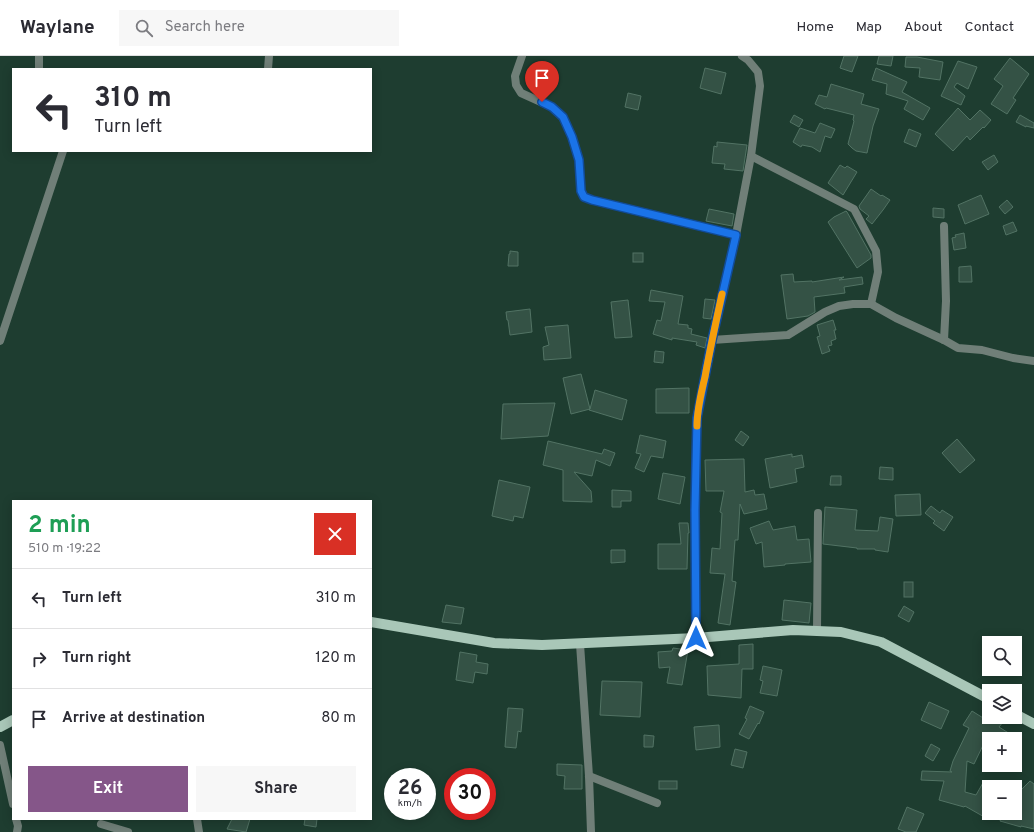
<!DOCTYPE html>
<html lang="en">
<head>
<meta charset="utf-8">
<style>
	body { margin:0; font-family:Overpass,sans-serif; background:#f7f7f7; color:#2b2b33; height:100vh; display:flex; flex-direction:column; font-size:15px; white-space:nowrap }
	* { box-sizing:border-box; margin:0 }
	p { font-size:13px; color:#7c7c81 }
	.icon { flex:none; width:22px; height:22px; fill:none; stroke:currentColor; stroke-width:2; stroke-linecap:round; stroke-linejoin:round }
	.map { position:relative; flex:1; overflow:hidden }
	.sheet { position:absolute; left:12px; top:444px; width:360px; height:320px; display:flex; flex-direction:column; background:#fff; border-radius:0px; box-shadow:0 2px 10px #0003 }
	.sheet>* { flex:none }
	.hud { position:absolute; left:12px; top:12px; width:360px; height:84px; border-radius:0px; box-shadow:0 2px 10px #0003; background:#fff; color:#2b2b33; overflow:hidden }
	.controls { position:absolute; left:982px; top:580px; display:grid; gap:8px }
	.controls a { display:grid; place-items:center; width:40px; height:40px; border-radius:0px; background:#fff; box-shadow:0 2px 10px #0003; font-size:20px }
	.speed { position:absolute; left:384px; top:712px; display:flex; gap:8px; font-size:20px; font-weight:700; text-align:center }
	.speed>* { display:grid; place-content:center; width:52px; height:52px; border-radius:50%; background:#fff; box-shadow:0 2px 10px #0003; line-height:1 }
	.speed small { font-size:10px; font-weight:400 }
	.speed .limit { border:6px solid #d22; background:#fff; color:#111 }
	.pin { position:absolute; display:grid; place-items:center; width:34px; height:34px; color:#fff; margin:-41px -17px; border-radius:50% 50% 50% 0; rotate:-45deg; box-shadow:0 0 4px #0007 }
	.pin .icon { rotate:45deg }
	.me { position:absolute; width:44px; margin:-22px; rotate:0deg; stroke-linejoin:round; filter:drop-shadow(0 0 3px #0008) }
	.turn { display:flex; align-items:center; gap:14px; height:84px; padding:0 16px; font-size:18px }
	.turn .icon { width:52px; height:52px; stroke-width:2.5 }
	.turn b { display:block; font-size:28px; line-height:34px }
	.round { display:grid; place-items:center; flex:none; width:42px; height:42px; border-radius:0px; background:#f7f7f7 }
	.summary { display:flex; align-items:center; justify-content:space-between; height:68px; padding:0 16px }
	h1 { font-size:24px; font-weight:700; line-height:30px; color:#1e9e55 }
	.action { display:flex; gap:8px; margin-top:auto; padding:8px 16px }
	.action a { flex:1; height:46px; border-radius:0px; background:#855689; color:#fff; font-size:16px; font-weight:700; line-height:46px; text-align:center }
	.action a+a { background:#f7f7f7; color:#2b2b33 }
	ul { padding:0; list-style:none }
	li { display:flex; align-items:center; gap:12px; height:60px; padding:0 16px; border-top:1px solid #e1e1e2 }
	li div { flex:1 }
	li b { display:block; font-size:15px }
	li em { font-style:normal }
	header { display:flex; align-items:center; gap:24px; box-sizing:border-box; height:56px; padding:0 20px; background:#fff; border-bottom:1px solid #e1e1e2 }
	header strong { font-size:19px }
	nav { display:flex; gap:22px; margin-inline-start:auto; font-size:14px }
	.search { width:280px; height:36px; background:#f7f7f7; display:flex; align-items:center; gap:10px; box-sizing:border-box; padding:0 14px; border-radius:0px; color:#7c7c81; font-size:15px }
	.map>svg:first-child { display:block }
	.building { fill:#345245; stroke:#527364 }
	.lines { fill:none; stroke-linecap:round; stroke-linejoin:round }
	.minor { stroke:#707f78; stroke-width:8 }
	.primary { stroke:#a9c7b8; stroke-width:10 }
	.route-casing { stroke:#114b97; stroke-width:10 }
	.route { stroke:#1a73e8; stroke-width:7 }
	.slow { stroke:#f59e0b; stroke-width:7 }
</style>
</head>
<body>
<header>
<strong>Waylane</strong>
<div class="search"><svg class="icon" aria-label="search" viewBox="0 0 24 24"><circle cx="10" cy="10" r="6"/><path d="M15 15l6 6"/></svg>Search here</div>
<nav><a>Home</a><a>Map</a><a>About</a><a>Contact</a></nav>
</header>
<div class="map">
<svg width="1034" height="776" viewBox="0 0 1034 776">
	<rect width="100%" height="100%" fill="#1e3d30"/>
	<!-- building -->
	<g class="building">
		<path d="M 844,0 L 858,0 L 852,16 L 840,12 Z"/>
		<path d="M 879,0 L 893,0 L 891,10 L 877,8 Z"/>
		<path d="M 906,1 L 917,1 L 943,6 L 940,24 L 919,21 L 920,12 L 905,11 Z"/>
		<path d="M 1010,2 L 1029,18 L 1013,42 L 1016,44 L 1007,58 L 991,48 L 1003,30 L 994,23 Z"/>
		<path d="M 958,5 L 977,11 L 968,33 L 957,27 L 954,31 L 965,40 L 961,49 L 941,40 Z"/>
		<path d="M 705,12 L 726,17 L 721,38 L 700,32 Z"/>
		<path d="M 876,12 L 907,26 L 902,36 L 930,52 L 923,64 L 904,53 L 908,45 L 886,38 L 887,28 L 872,24 Z"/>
		<path d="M 831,28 L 864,38 L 861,48 L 879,53 L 873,70 L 867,97 L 856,95 L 852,92 L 848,88 L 854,65 L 853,64 L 854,59 L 826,52 L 825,53 L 815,48 L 819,39 L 827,41 Z"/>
		<path d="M 628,37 L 641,40 L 638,54 L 625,51 Z"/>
		<path d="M 958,52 L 970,64 L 980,54 L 991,64 L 984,72 L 983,71 L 970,84 L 967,80 L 953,95 L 935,78 Z"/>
		<path d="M 794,59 L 803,64 L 799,71 L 790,66 Z"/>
		<path d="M 1020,59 L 1034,67 L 1034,72 L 1026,70 L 1026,71 L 1016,66 Z"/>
		<path d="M 820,67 L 835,73 L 831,82 L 825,80 L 820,96 L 812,91 L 802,89 L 801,91 L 793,86 L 800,72 L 815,77 Z"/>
		<path d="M 909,73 L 921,78 L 916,91 L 904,86 Z"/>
		<path d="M 717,86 L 747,89 L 743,115 L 724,113 L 725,108 L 712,107 L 714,90 L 717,91 Z"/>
		<path d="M 994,99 L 998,106 L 988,114 L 982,106 Z"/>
		<path d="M 840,109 L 845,112 L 847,110 L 857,116 L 843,139 L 828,127 Z"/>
		<path d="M 871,133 L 881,140 L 882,139 L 890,144 L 883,154 L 872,168 L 866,163 L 869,160 L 860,153 L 859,150 Z"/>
		<path d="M 981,139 L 989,158 L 965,168 L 958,149 Z"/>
		<path d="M 1007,144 L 1013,151 L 1005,158 L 999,151 Z"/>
		<path d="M 933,152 L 944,153 L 944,162 L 933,161 Z"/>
		<path d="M 709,153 L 734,158 L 732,170 L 706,165 Z"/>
		<path d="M 846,155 L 847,156 L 871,199 L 871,202 L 857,212 L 828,166 L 834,161 Z"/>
		<path d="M 1013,166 L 1017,175 L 1006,179 L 1003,170 Z"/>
		<path d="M 964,177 L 966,192 L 954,194 L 952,182 L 956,181 L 955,179 Z"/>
		<path d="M 510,195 L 518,196 L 518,210 L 508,210 L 509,198 L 510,198 Z"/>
		<rect x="633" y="197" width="10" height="9"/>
		<path d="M 971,210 L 972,226 L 959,226 L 959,211 Z"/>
		<path d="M 793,218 L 794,226 L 812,225 L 812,226 L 844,221 L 839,224 L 862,221 L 863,228 L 844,231 L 845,237 L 814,241 L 815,256 L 808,260 L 787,263 L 781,219 Z"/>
		<path d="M 651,234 L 683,240 L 678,268 L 688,269 L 688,272 L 692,273 L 691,278 L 707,282 L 705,292 L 696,289 L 697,286 L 672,282 L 672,284 L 653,278 L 657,264 L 661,265 L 665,246 L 649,245 Z"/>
		<path d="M 705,243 L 715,244 L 711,263 L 703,262 Z"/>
		<path d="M 628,244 L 632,281 L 615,282 L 611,246 Z"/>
		<path d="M 530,253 L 532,276 L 510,279 L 508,264 L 507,264 L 506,256 Z"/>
		<path d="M 833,264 L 836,274 L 834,274 L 836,283 L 831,285 L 832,289 L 828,290 L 830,295 L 822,298 L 817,281 L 820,280 L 817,269 Z"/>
		<path d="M 568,269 L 571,302 L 544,304 L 543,291 L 549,289 L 545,271 Z"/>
		<path d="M 655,295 L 664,296 L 663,307 L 654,306 Z"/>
		<path d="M 581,318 L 590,353 L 595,334 L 627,344 L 622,364 L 589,354 L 590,353 L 571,358 L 563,322 Z"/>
		<path d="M 689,332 L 689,357 L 656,357 L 656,333 Z"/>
		<path d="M 555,347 L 548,380 L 501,383 L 503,348 Z"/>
		<path d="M 741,375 L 749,381 L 743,390 L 735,384 Z"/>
		<path d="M 640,379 L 666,385 L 663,402 L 651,400 L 644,416 L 635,412 L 641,398 L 636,397 Z"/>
		<path d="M 957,383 L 975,404 L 960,417 L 942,397 Z"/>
		<path d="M 548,385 L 602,398 L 604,393 L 615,397 L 610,410 L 596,404 L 592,420 L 574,416 L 591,435 L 592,446 L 563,445 L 563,414 L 543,409 Z"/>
		<path d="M 792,398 L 792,401 L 802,399 L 804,411 L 795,413 L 797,426 L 770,432 L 765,403 Z"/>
		<path d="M 744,403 L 745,436 L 754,434 L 755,439 L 764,438 L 767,453 L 744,458 L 740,448 L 738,484 L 735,484 L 732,525 L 736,526 L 730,569 L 718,567 L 725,518 L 710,517 L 712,492 L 720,493 L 722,457 L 720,456 L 724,435 L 706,435 L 705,404 Z"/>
		<path d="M 880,411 L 893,412 L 893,424 L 879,423 Z"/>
		<path d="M 663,417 L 685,421 L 680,448 L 658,443 Z"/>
		<path d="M 831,420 L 841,420 L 841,429 L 830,429 Z"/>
		<path d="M 499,424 L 530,431 L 523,462 L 514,460 L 513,465 L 492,460 Z"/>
		<path d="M 612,434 L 631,435 L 631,445 L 621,445 L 621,451 L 612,451 Z"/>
		<path d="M 920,438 L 921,459 L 896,460 L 895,439 Z"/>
		<path d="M 931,450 L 940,457 L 942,454 L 953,461 L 944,475 L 933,467 L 935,465 L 925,457 Z"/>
		<path d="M 825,451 L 857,454 L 855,474 L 878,475 L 880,461 L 893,463 L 888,496 L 875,494 L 875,493 L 857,493 L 857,492 L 823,488 Z"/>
		<path d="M 769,465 L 773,474 L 795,470 L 797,484 L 809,483 L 811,506 L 785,508 L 785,509 L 764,511 L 762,486 L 756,488 L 750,472 Z"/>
		<path d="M 679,467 L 688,467 L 689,477 L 688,477 L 687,513 L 658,513 L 658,488 L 681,488 Z"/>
		<path d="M 611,494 L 625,494 L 625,506 L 611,507 Z"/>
		<rect x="904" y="526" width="9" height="15"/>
		<path d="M 784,544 L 811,547 L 809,567 L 782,564 Z"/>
		<path d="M 446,549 L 464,552 L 461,568 L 442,566 Z"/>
		<path d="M 904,550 L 914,556 L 909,566 L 898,560 Z"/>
		<path d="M 753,588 L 753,613 L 742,613 L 741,642 L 708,639 L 707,610 L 739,608 L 739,589 Z"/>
		<path d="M 673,592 L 688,594 L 682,629 L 667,627 L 670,611 L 659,612 L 658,596 L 672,595 Z"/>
		<path d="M 460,596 L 477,599 L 476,606 L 488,608 L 487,618 L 475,616 L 473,627 L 456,624 Z"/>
		<path d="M 763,610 L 782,614 L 777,640 L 760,637 L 763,625 L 760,624 Z"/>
		<path d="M 602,625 L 642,626 L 640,661 L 600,659 Z"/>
		<path d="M 929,646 L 949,655 L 941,673 L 921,664 Z"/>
		<path d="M 750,650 L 764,656 L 759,668 L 758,667 L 749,683 L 739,678 L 747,663 L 745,662 Z"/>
		<path d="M 508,652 L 523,653 L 521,676 L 518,675 L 516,692 L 505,691 Z"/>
		<path d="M 972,655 L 988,665 L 991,661 L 996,661 L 1003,666 L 999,671 L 1018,683 L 999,683 L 994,680 L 992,683 L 986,683 L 974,708 L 967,705 L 965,736 L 976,739 L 984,725 L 989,728 L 989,758 L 986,762 L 965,750 L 964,751 L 939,744 L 944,725 L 921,724 L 922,715 L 952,716 L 950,715 L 953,705 L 969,672 L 963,669 Z"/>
		<path d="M 719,669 L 720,691 L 696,694 L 694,671 Z"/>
		<path d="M 644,679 L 654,680 L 653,691 L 644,691 Z"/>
		<path d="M 931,688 L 940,693 L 933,705 L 925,700 Z"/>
		<path d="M 735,693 L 747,696 L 743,712 L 731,709 Z"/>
		<path d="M 557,708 L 582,709 L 582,733 L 564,733 L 565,720 L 557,719 Z"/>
		<rect x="659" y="725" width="18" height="8"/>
		<path d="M 1030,725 L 1034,728 L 1034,773 L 1021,770 L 1021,771 L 1000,765 L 1003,757 L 1015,757 L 1015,740 Z"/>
		<path d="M 907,751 L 924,758 L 916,776 L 906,776 L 898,773 Z"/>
		<path d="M 232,763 L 250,763 L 246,776 L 227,773 Z"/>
		<path d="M 305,763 L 317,763 L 316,771 L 304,769 Z"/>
	</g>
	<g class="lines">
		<!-- minor -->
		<g class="minor">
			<path d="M 39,0 L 39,13"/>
			<path d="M 522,0 L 515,20 L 516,29 L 521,37 L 552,51 L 563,61 L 572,81 L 579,104 L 581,135 L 584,141 L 592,144 L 736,179"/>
			<path d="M 268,13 L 269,0"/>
			<path d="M 751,100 L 854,153 L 876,195 L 878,216 L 871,248"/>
			<path d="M 944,170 L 946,245 L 944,284"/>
			<path d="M 712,284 L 788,279 L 825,256 L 839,250 L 853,248 L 871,248 L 896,262 L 944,284 L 958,292 L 982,294 L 1013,302 L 1034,305"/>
			<path d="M 0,285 L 63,95"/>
			<path d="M 817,575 L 818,457"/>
			<path d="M 696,582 L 695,454 L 697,392 L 697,362 L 712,284 L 736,179 L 751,100 L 760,30 L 758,16 L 748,4 L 742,0"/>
			<path d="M 580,588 L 589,720 L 591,776"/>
			<path d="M 0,689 L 13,748"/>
			<path d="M 589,720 L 657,747"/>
			<path d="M 16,763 L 18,770 L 17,776"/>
			<path d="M 197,763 L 199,776"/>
			<path d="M 101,768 L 128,776"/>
		</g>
		<!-- primary -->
		<g class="primary">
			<path d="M 371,566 L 494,587 L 542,589 L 696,582 L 793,574 L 841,576 L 881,586 L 989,643"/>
			<path d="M 1015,658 L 1034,668"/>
			<path d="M 0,671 L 13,664"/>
		</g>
	</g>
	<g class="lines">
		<!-- route casing -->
		<g class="route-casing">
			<path id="route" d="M 542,46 L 552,51 L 563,61 L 572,81 L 579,104 L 581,135 L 584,141 L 592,144 L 736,179 L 712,284 L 697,362 L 695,454 L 696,582"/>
		</g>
		<!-- route -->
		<use href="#route" class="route"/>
		<!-- slow -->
		<path class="slow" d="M 697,370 C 697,354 701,337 705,321 C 710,293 716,266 722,238"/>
	</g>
</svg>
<div class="controls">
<a><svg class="icon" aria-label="search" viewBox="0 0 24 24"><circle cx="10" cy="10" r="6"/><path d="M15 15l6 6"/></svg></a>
<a><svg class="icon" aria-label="layers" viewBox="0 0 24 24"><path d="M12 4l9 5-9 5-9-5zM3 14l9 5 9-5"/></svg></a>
<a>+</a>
<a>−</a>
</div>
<div class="speed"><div>26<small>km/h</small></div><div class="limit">30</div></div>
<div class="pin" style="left:542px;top:46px;background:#d93025"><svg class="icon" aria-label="arrive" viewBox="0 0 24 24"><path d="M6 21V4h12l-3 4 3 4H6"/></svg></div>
<svg class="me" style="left:696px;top:582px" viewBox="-20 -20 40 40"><path d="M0-17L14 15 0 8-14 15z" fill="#1a73e8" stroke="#fff" stroke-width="4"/></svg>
<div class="hud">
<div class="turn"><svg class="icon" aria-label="left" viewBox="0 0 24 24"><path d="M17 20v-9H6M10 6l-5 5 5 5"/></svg><div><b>310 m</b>Turn left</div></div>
</div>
<section class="sheet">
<div class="summary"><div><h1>2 min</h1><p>510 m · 19:22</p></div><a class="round" style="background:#d93025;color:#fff"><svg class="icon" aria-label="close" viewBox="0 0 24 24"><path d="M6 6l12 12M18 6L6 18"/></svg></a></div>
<ul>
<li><svg class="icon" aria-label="left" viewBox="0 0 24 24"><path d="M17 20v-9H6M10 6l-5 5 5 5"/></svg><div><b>Turn left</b></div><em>310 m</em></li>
<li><svg class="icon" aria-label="right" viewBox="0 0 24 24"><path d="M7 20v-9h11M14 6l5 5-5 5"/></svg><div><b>Turn right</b></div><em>120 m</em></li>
<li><svg class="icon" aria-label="arrive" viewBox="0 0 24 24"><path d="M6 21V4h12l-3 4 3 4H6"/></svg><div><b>Arrive at destination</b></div><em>80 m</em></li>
</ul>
<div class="action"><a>Exit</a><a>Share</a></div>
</section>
</div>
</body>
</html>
